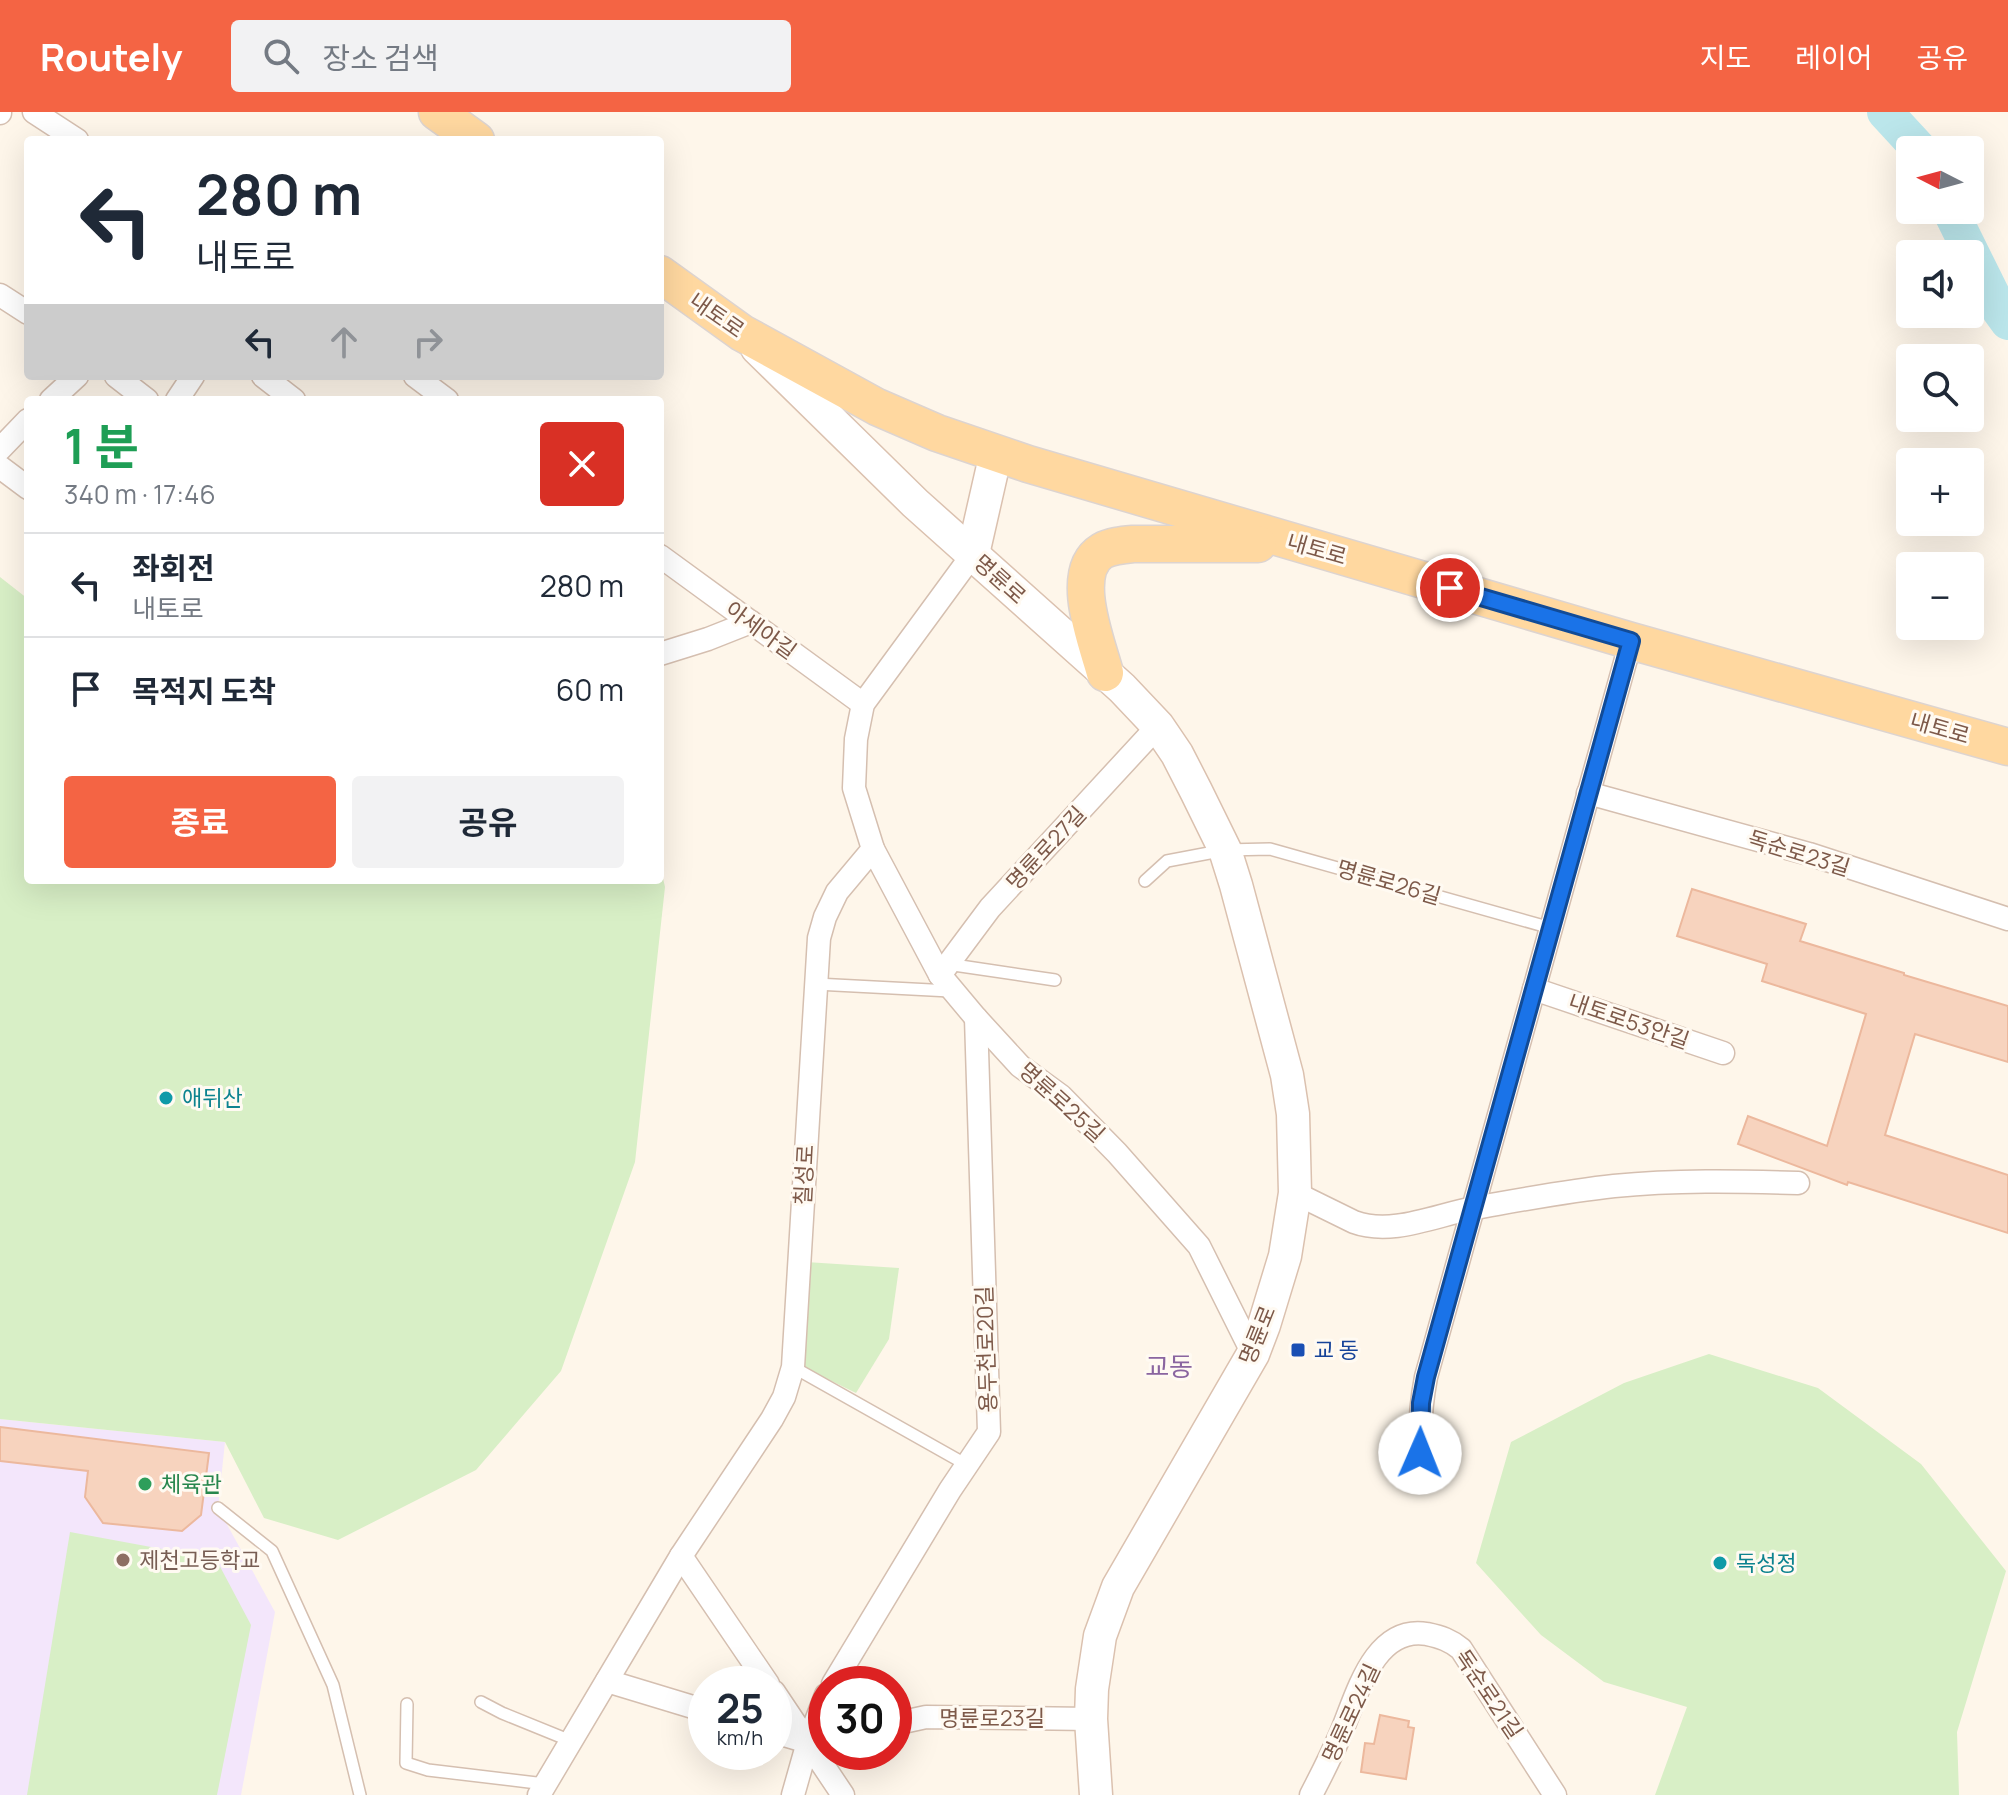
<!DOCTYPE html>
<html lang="ko">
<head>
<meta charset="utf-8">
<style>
	body { margin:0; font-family:Manrope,"Noto Sans KR",sans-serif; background:#f2f2f3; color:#1f2937; height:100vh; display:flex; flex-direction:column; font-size:30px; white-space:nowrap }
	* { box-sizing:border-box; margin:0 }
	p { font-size:26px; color:#747a83 }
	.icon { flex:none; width:44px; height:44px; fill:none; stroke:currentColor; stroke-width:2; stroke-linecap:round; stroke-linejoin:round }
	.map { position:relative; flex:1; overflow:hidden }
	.side { position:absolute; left:24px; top:284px; width:640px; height:488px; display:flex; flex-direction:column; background:#fff; border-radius:8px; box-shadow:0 8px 32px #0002 }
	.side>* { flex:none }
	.guide { position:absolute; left:24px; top:24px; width:640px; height:244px; border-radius:8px; box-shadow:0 8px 32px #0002; background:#fff; color:#1f2937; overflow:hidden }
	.needle { width:52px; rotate:276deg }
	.controls { position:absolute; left:1896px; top:24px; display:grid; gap:16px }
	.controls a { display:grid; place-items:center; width:88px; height:88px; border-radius:8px; background:#fff; box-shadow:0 8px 32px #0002; font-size:40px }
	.speed { position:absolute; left:688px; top:1554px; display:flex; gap:16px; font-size:40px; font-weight:700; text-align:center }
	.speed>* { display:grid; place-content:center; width:104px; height:104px; border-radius:50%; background:#fff; box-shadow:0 8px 32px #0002; line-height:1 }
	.speed small { font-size:20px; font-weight:400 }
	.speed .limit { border:12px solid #d22; background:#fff; color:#111 }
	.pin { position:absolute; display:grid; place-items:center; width:68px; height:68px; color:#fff; margin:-34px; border:4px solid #fff; border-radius:50%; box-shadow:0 2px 8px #0007 }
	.me { position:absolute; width:88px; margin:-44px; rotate:1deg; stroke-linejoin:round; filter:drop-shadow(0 0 6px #0008) }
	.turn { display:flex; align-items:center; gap:28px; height:168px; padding:0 40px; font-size:36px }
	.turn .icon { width:104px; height:104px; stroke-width:2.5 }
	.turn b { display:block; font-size:56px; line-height:68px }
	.lanes { display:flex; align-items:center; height:76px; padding:0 40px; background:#0003; justify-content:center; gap:40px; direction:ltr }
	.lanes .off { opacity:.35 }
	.round { display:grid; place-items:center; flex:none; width:84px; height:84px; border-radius:8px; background:#f2f2f3 }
	.head { display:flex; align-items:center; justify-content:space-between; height:136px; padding:0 40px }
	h1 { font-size:48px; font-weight:700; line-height:60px; color:#1e9e55 }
	.cta { display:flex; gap:16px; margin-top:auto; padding:16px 40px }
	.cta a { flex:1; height:92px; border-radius:8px; background:#f46444; color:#fff; font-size:32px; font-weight:700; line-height:92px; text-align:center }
	.cta a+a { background:#f2f2f3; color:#1f2937 }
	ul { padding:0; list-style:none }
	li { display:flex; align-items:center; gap:24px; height:104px; padding:0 40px; border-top:2px solid #e0e1e3 }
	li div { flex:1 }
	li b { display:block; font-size:30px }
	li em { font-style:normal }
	header { display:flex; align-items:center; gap:48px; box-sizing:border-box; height:112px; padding:0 40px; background:#f46444; color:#fff }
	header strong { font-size:38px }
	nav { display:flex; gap:44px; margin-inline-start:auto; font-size:28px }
	.search { width:560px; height:72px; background:#f2f2f3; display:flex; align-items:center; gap:20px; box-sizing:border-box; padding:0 28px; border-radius:8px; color:#747a83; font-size:30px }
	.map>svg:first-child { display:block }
	.education { fill:#f3e6fb }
	.green { fill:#d8efc6 }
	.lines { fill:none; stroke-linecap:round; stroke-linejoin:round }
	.river { stroke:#bbe6eb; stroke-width:36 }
	.building { fill:#f7d3be; stroke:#ecb89d; stroke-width:2 }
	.lane-casing { stroke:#d5bfb0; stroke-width:14 }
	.street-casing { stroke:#d5bfb0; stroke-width:25 }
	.secondary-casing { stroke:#dbc1af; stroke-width:35 }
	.primary-casing { stroke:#ddd4d0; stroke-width:39 }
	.lane { stroke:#fff; stroke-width:11 }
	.street { stroke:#fff; stroke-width:22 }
	.secondary { stroke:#fff; stroke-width:32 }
	.primary { stroke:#ffd8a0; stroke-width:36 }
	.route-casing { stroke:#114b97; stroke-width:20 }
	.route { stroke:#1a73e8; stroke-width:14 }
	.culture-dot { fill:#0f9aa8; stroke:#fffaf2; stroke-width:3 }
	.transit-dot { fill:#1a4fb4; stroke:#fffaf2; stroke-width:3 }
	.leisure-dot { fill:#2e9e5b; stroke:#fffaf2; stroke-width:3 }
	.education-dot { fill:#8d6e63; stroke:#fffaf2; stroke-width:3 }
	.labels { text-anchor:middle; stroke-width:6; stroke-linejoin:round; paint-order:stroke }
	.street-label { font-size:22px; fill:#7d5949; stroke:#fffaf2 }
	.culture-label { font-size:22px; fill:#0d838f; stroke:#fffaf2; text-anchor:start }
	.transit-label { font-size:22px; fill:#164399; stroke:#fffaf2; text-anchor:start }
	.leisure-label { font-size:22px; fill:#27864d; stroke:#fffaf2; text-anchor:start }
	.education-label { font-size:22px; fill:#785e54; stroke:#fffaf2; text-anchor:start }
	.quarter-label { font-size:26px; fill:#8a65a0; stroke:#fffaf2 }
</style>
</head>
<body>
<header>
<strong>Routely</strong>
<div class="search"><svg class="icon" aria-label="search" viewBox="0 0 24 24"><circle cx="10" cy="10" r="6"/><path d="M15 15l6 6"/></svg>장소 검색</div>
<nav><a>지도</a><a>레이어</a><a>공유</a></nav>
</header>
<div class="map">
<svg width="2008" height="1683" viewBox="0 0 2008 1683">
	<rect width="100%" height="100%" fill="#fef6ea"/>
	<!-- education -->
	<path class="education" d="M 0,1307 L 225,1330 L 218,1396 L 275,1500 L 241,1683 L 0,1683 Z"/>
	<!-- green -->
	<g class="green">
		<path d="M 0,465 L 28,487 L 28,768 L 660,768 L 660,753 L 665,775 L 635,1050 L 561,1259 L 476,1358 L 338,1428 L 264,1406 L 225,1330 L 0,1307 Z"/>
		<path d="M 806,1150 L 899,1156 L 889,1227 L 856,1281 L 803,1255 Z"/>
		<path d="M 1709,1242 L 1818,1276 L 1921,1352 L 2006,1459 L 1957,1620 L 1959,1683 L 1655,1683 L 1687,1595 L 1604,1570 L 1541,1523 L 1476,1451 L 1511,1330 L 1624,1271 Z"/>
		<path d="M 70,1420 L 216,1447 L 251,1513 L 217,1683 L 27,1683 Z"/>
	</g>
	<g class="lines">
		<!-- river -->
		<g class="river">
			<path d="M 1885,0 L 1920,38"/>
			<path d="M 1950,98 L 2000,199 L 2008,210"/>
		</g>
	</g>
	<!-- building -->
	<g class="building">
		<path d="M 1692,777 L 1806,812 L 1800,829 L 1904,861 L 1904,863 L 2008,894 L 2008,950 L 1915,922 L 1885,1023 L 2008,1063 L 2008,1121 L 1848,1070 L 1847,1073 L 1738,1032 L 1748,1004 L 1827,1034 L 1866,902 L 1762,869 L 1767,852 L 1677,824 Z"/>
		<path d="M 0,1315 L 209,1341 L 201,1403 L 182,1419 L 103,1411 L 85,1385 L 88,1359 L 0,1349 Z"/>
		<path d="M 1380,1603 L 1409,1609 L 1408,1615 L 1414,1616 L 1406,1667 L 1361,1660 L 1365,1631 L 1374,1632 Z"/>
	</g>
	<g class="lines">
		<!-- lane casing -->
		<g class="lane-casing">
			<g id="lane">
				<path d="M 1145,769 L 1167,749 L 1225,738 L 1270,737 L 1551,816"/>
				<path d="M 947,852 L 1055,868"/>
				<path d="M 816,872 L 950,879"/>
				<path d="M 793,1255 L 967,1353"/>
				<path d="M 218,1396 L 272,1439 L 333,1573 L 360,1683"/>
				<path d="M 481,1590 L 502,1601 L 571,1629"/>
				<path d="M 407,1592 L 406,1651 L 428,1658 L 545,1672"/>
			</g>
		</g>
		<!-- street casing -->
		<g class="street-casing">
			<g id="street">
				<path d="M 34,0 L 77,28"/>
				<path d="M 0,1 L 0,0"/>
				<path d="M 0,183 L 28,201"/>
				<path d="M 116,264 L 147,288"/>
				<path d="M 263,264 L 294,288"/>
				<path d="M 415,264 L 447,288"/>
				<path d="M 51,288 L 77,264"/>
				<path d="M 177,288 L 193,264"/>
				<path d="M 0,337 L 28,308"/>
				<path d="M 0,355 L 28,376"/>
				<path d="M 660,444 L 863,592"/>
				<path d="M 660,542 L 708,527 L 751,510"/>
				<path d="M 1588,681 L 1809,742 L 2008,807"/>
				<path d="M 873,737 L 940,863 L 976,906 L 1020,954 L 1061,984 L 1117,1041 L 1199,1134 L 1253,1242"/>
				<path d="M 940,863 L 990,796 L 1158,614"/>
				<path d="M 1534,877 L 1723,941"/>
				<path d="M 1295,1081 L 1354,1110 C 1392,1124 1436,1103 1474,1096 C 1520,1088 1567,1079 1614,1074 C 1675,1068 1736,1069 1798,1071"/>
				<path d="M 1423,1361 C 1418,1329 1420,1297 1426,1265 L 1631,529"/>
				<path d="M 681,1444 L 768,1572"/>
				<path d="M 607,1569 L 706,1599"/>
				<path d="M 833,1572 L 950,1378 L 989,1320 L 976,906"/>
				<path d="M 774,1580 L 843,1683"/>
				<path d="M 894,1612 L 926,1605 L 1091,1607"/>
				<path d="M 774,1620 L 808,1630 L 826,1626"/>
				<path d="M 539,1683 L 681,1444 L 772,1307 L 784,1285 L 793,1255 L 819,826 L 825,805 L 837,780 L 873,737 L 854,676 L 856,627 L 863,592 L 973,442"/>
				<path d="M 793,1683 L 808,1630 L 826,1583"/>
				<path d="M 1311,1683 C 1322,1662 1332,1642 1341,1621 C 1357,1583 1374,1513 1427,1522 C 1441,1525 1450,1528 1461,1537 L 1555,1683"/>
			</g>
		</g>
		<!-- secondary casing -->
		<g class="secondary-casing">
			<g id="secondary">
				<path d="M 757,236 L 915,391 L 1122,576 L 1158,614 L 1177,642 L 1196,679 L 1225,738 L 1236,773 L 1287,963 L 1293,1002 L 1295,1081 L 1285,1144 L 1264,1213 L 1253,1242 L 1118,1475 L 1100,1524 L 1092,1577 L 1091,1607 L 1096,1683"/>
				<path d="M 973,442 L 996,341"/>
			</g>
		</g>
		<!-- primary casing -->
		<g class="primary-casing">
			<g id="primary">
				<path d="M 437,0 L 476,28"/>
				<path d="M 660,162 L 742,221 L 877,295 L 937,321 L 1028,352 L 1631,529 L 2008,635"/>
				<path d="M 1105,561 C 1097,531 1068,460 1102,439 C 1111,434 1122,433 1133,432 L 1258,432"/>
			</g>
		</g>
		<!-- lane -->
		<use href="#lane" class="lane"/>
		<!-- street -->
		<use href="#street" class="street"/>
		<!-- secondary -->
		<use href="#secondary" class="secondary"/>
		<!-- primary -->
		<use href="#primary" class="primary"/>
	</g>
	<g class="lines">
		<!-- route casing -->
		<g class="route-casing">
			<path id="route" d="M 1420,1341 L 1421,1291 L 1426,1265 L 1631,529 L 1450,476"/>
		</g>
		<!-- route -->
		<use href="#route" class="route"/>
	</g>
	<!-- markers -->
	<g class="culture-dot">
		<circle cx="166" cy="986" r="8"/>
		<circle cx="1720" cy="1451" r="8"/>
	</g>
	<rect class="transit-dot" x="1290" y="1230" width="16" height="16" rx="4"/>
	<circle class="leisure-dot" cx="145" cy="1372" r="8"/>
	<circle class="education-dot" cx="123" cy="1448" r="8"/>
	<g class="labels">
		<!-- street labels -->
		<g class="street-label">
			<text transform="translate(717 203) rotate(35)" y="8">내토로</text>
			<text transform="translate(1317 437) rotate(16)" y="8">내토로</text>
			<text transform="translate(1000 467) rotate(42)" y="8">명륜로</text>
			<text transform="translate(761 518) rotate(36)" y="8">아세아길</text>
			<text transform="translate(1940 616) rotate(16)" y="8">내토로</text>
			<text transform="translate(1046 736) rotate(-47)" y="8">명륜로27길</text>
			<text transform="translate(1799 741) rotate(17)" y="8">독순로23길</text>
			<text transform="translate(1389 770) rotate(16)" y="8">명륜로26길</text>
			<text transform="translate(1629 909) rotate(19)" y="8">내토로53안길</text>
			<text transform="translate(1062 990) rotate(42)" y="8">명륜로25길</text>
			<text transform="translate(804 1063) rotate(-87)" y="8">칠성로</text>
			<text transform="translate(1257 1223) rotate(-68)" y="8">명륜로</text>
			<text transform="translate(986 1237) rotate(-92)" y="8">용두천로20길</text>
			<text transform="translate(1489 1582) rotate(56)" y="8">독순로21길</text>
			<text transform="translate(1351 1601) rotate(-65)" y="8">명륜로24길</text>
			<text x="992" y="1614">명륜로23길</text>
		</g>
		<!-- culture labels -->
		<g class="culture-label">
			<text x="182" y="994">애뒤산</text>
			<text x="1736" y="1459">독성정</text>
		</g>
		<!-- transit labels -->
		<g class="transit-label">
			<text x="1314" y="1246">교 동</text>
		</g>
		<!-- leisure labels -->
		<g class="leisure-label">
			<text x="161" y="1380">체육관</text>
		</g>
		<!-- education labels -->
		<g class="education-label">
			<text x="139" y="1456">제천고등학교</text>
		</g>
		<!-- quarter labels -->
		<g class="quarter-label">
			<text x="1169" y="1264">교동</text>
		</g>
	</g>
</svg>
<div class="controls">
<a><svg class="needle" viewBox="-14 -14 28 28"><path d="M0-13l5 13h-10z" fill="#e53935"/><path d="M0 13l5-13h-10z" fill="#747a83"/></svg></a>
<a><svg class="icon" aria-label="sound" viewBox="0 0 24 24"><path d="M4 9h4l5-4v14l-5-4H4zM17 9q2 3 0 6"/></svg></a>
<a><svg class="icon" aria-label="search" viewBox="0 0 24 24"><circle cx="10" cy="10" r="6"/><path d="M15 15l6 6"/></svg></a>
<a>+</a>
<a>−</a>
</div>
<div class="speed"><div>25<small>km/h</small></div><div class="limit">30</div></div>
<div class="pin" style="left:1450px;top:476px;background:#d93025"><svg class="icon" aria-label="arrive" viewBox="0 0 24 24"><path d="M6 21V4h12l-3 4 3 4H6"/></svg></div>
<svg class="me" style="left:1420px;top:1341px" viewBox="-20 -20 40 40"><circle r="19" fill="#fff"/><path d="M0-13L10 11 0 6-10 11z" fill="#1a73e8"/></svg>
<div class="guide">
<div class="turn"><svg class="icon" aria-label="left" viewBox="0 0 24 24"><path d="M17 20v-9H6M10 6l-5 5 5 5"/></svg><div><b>280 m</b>내토로</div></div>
<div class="lanes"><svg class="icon" aria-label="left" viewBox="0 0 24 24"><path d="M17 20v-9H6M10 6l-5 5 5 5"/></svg><svg class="icon off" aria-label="ahead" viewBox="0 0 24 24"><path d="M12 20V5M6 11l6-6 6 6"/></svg><svg class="icon off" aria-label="right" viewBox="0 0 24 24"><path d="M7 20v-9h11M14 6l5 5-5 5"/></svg></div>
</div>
<section class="side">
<div class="head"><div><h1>1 분</h1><p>340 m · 17:46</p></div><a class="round" style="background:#d93025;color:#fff"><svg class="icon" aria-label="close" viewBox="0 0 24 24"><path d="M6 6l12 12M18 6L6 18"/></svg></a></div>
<ul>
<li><svg class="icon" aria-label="left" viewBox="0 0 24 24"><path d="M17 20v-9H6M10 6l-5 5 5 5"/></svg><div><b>좌회전</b><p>내토로</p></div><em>280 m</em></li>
<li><svg class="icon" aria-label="arrive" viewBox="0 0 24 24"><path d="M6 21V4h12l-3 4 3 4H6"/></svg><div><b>목적지 도착</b></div><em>60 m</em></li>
</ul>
<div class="cta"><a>종료</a><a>공유</a></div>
</section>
</div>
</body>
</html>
